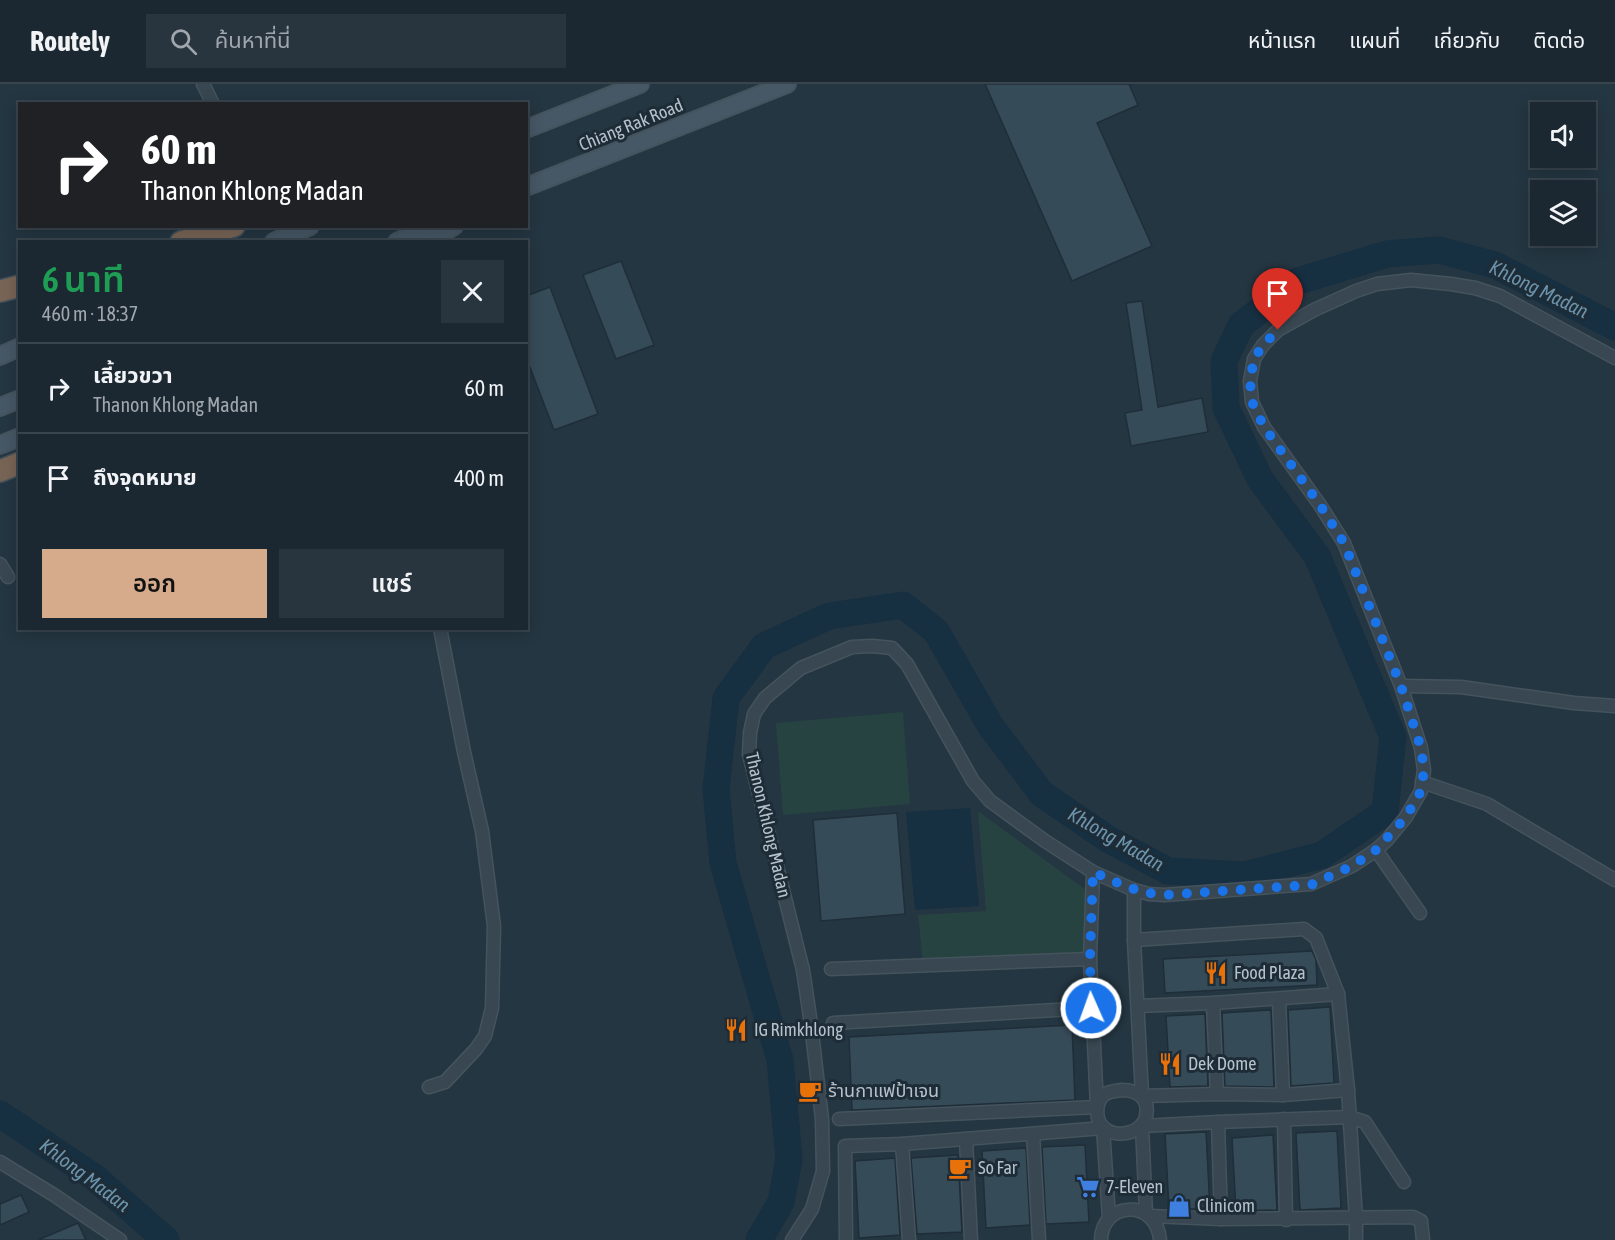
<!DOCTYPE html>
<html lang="th">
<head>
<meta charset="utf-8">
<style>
	body { margin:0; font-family:"Asap Condensed","Noto Sans Thai",sans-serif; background:#28343e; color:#f1f3f6; height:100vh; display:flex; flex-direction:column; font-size:22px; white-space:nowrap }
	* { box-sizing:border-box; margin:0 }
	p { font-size:20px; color:#a0a6ac }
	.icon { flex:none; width:33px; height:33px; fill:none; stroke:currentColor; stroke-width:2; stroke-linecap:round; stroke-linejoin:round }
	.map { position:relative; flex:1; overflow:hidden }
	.details { position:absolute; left:18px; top:156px; width:510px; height:390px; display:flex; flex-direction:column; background:#1b2832; border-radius:0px; box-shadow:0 3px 15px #0003,0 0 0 2px #39444d }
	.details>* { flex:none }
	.banner { position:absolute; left:18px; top:18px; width:510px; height:126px; border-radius:0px; box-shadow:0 3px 15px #0003,0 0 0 2px #39444d; background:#202124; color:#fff; overflow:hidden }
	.buttons { position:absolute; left:1530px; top:18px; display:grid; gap:12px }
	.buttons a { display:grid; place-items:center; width:66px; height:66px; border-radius:0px; background:#1b2832; box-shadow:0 3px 15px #0003,0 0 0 2px #39444d; font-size:30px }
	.pin { position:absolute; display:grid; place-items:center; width:51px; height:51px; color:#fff; margin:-62px -26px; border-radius:50% 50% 50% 0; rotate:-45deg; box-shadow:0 0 6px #0007 }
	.pin .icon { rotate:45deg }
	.me { position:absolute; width:66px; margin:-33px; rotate:358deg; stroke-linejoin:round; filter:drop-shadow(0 0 4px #0008) }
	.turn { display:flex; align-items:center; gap:21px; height:126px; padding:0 24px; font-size:27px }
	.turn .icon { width:78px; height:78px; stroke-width:2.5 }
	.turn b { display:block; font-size:42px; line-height:51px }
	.round { display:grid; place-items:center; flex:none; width:63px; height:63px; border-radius:0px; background:#28343e }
	.overview { display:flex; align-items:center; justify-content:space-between; height:102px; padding:0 24px }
	h1 { font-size:36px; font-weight:600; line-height:45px; color:#1e9e55 }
	.button { display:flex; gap:12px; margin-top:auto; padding:12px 24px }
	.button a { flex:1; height:69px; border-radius:0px; background:#d6ab8b; color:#111; font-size:24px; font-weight:600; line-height:69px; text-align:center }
	.button a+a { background:#28343e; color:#f1f3f6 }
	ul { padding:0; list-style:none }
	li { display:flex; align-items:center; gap:18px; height:90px; padding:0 24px; border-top:2px solid #39444d }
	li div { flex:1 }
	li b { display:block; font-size:22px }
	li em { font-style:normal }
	header { display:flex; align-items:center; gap:36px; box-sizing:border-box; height:84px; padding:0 30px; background:#1b2832; border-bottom:2px solid #39444d }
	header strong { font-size:28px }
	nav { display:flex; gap:33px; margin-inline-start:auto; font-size:21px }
	.search { width:420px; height:54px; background:#28343e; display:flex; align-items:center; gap:15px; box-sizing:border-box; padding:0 21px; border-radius:0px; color:#a0a6ac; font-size:22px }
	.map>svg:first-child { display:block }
	.green { fill:#264341 }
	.water { fill:#162f41 }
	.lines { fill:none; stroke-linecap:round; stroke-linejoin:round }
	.river { stroke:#162f41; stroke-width:27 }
	.building { fill:#364b58; stroke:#1f2e38; stroke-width:1.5 }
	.minor-casing { stroke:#45535d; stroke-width:15 }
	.secondary-casing { stroke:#45535d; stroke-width:20 }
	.motorway-casing { stroke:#43525c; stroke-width:24 }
	.minor { stroke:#384751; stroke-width:12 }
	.secondary { stroke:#465765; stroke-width:16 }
	.motorway { stroke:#786455; stroke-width:21 }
	.route { stroke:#1a73e8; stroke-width:10; stroke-dasharray:0 18 }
	.labels { text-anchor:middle; stroke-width:6; stroke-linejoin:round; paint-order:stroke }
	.street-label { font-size:18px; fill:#b5c2cc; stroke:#1d2c36 }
	.poi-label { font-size:18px; fill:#b5c2cc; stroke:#1d2c36; text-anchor:start }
	.water-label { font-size:20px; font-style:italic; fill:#6c93ac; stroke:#1d2c36 }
</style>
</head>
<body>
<header>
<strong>Routely</strong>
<div class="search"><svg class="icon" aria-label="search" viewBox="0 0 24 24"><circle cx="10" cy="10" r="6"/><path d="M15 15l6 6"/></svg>ค้นหาที่นี่</div>
<nav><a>หน้าแรก</a><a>แผนที่</a><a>เกี่ยวกับ</a><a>ติดต่อ</a></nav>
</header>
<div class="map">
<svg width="1615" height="1156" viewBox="0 0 1615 1156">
	<rect width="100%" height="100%" fill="#243642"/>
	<!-- green -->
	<g class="green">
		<path d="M 903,628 L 910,720 L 783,731 L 776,639 Z"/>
		<path d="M 978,727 L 1086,806 L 1083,873 L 923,879 L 918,831 L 986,827 Z"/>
	</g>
	<!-- water -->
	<path class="water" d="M 970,724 L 979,822 L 915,826 L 906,728 Z"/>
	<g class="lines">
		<!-- river -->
		<g class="river">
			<path d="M 0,1030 L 94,1093 L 166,1156"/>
			<path d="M 759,1156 L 781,1118 L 789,1075 L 780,976 L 723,779 L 716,705 L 726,614 L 764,562 L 829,532 L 903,521 L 936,547 L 990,641 L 1042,710 L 1108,755 L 1168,787 L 1244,791 L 1322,771 L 1385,728 L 1393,653 L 1317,472 L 1260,395 L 1226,324 L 1224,277 L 1241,241 L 1298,197 L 1387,170 L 1439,166 L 1495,181 L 1615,243"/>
		</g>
	</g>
	<!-- building -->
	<g class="building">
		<path d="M 985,0 L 1129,0 L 1138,21 L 1097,39 L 1152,162 L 1072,197 Z"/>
		<path d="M 621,177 L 654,261 L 616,275 L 583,191 Z"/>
		<path d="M 550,203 L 598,330 L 554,346 L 526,273 L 526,212 Z"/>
		<path d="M 1142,217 L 1158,323 L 1202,314 L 1208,348 L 1131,362 L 1125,329 L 1142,326 L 1126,219 Z"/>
		<path d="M 897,729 L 905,830 L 821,837 L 813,736 Z"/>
		<path d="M 1312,867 L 1316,876 L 1317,901 L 1165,909 L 1163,875 Z"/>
		<path d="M 1330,923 L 1334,999 L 1291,1002 L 1288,926 Z"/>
		<path d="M 1269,926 L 1271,927 L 1274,1003 L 1225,1002 L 1222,929 Z"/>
		<path d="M 1205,930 L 1208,1002 L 1170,1003 L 1166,932 Z"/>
		<path d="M 1072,941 L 1075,1016 L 852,1026 L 849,953 Z"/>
		<path d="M 1337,1047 L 1341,1124 L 1300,1126 L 1296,1049 Z"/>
		<path d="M 1206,1048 L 1210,1125 L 1169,1125 L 1165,1050 Z"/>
		<path d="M 1273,1051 L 1277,1126 L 1236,1127 L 1232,1054 Z"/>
		<path d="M 1085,1061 L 1089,1138 L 1046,1140 L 1042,1063 Z"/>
		<path d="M 1026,1064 L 1030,1141 L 986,1144 L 982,1067 Z"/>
		<path d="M 958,1071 L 962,1148 L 917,1150 L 911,1074 Z"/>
		<path d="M 895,1074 L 900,1151 L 859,1154 L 855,1077 Z"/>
		<path d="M 21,1111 L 29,1128 L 0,1141 L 0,1120 Z"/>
		<path d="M 78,1139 L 86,1156 L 38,1156 Z"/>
	</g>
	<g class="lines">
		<!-- minor casing -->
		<g class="minor-casing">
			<g id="minor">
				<path d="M 203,0 L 213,20"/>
				<path d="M 0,480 L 8,493"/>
				<path d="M 1401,602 L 1461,603 L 1574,619 L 1615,622"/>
				<path d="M 1422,698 L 1487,720 L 1615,796"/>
				<path d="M 1376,766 L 1420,829"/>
				<path d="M 1134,806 L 1134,856 L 1142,1012 L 1217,1010 L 1283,1011 L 1348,1006"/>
				<path d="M 1134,856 L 1304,845 L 1316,854 L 1338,910 L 1348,1006 L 1356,1135 L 1356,1156"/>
				<path d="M 831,885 L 1090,875"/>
				<path d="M 1279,915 L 1283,1011"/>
				<path d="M 1213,919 L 1217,1010"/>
				<path d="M 1138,922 L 1213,919 L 1338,910"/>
				<path d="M 833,939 L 1091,924"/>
				<path d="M 429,1003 L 445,998 L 476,965 L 485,952 L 492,924 L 494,842 L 482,747 L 464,668 L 440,544"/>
				<path d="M 1122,1006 C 1137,1006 1150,1014 1146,1032 C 1143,1049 1117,1055 1104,1044 C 1095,1037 1095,1018 1104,1011 C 1109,1007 1116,1007 1122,1006 Z"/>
				<path d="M 839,1035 L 1097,1023 L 1090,875 L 1093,788"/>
				<path d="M 1284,1035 L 1286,1136"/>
				<path d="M 1218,1038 L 1221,1135"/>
				<path d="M 1033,1050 L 1039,1156"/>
				<path d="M 966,1055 L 971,1156"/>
				<path d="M 902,1060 L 909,1156"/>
				<path d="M 0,1078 L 54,1111 L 120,1156"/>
				<path d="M 1146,1130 L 1142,1042 L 1218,1038 L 1349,1033 L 1365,1038 L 1404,1098"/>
				<path d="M 1150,1132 L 1221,1135 L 1413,1133 L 1421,1137 L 1423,1156"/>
				<path d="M 792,1156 L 812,1125 L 823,1087 L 822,1035 L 811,940 L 803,886 L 749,670 L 750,649 L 754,630 L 765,614 L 801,584 L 852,563 L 872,562 L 892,564 L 907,580 L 973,697 L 990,717 L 1045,757 L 1093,788 L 1134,806 L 1149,810 L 1164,811 L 1311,800 L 1352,782 L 1376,766 L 1387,756 L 1406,733 L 1421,707 L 1424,686 L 1421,664 L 1401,602 L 1344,459 L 1320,421 L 1264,343 L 1252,318 L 1250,297 L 1254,275 L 1263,261 L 1278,246 L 1314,226 L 1356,207 L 1377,200 L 1411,196 L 1451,200 L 1475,204 L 1500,212 L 1615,274"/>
				<path d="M 846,1156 L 845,1062 L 902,1060 L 1103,1044 L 1109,1134"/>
				<path d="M 1101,1156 C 1102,1116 1157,1115 1160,1156"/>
			</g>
		</g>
		<!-- secondary casing -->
		<g class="secondary-casing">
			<g id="secondary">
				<path d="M 526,45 L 640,0"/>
				<path d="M 526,103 L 787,0"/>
				<path d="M 274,158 L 310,142"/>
				<path d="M 397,158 L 433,142"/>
				<path d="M 429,158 L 454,142"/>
				<path d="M 0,272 L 20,263"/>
				<path d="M 0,323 L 20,315"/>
				<path d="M 0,361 L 20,353"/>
			</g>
		</g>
		<!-- motorway casing -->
		<g class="motorway-casing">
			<g id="motorway">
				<path d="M 181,158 L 234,142"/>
				<path d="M 0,207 L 20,202"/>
				<path d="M 0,387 L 20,379"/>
			</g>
		</g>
		<!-- minor -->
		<use href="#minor" class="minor"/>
		<!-- secondary -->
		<use href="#secondary" class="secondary"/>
		<!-- motorway -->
		<use href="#motorway" class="motorway"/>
	</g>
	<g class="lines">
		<!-- route -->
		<path class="route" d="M 1091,924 L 1090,875 L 1093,788 C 1118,799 1137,809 1164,811 L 1311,801 L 1352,782 L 1376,766 L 1406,733 L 1421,707 L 1424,686 L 1421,664 L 1401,602 L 1344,459 L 1320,421 L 1264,343 L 1252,318 L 1250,297 L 1254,275 L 1263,261 L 1278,246"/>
	</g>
	<!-- icons -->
	<defs>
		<g id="restaurant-bare" transform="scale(1.8)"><path d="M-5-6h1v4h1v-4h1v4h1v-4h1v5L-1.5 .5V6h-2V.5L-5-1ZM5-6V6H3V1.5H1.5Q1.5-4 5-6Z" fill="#e8710a" stroke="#1d2c36" stroke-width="2.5" paint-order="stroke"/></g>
		<g id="cafe-bare" transform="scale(1.8)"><path d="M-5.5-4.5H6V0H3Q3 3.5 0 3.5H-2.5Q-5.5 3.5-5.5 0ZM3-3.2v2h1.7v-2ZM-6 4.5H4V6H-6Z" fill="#e8710a" stroke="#1d2c36" stroke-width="2.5" paint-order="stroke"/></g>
		<g id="supermarket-bare" transform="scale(1.8)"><path d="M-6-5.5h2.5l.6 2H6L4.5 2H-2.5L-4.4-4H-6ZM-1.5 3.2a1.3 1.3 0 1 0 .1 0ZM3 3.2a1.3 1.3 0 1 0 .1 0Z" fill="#3f7fe0" stroke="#1d2c36" stroke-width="2.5" paint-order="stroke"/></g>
		<g id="shop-bare" transform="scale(1.8)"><path d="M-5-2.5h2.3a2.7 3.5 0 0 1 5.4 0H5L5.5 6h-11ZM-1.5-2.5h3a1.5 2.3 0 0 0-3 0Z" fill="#3f7fe0" stroke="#1d2c36" stroke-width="2.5" paint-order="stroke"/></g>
	</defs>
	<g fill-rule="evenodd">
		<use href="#restaurant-bare" x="1216" y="889"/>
		<use href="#restaurant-bare" x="736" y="946"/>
		<use href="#restaurant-bare" x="1170" y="980"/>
		<use href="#cafe-bare" x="810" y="1007"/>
		<use href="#cafe-bare" x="960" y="1084"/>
		<use href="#supermarket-bare" x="1088" y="1103"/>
		<use href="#shop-bare" x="1179" y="1122"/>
	</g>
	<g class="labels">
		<!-- street labels -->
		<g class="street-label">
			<text transform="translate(631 41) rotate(-22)" y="6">Chiang Rak Road</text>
			<text transform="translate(768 741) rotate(77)" y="6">Thanon Khlong Madan</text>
		</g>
		<!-- poi labels -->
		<g class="poi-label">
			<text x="1234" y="895">Food Plaza</text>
			<text x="754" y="952">IG Rimkhlong</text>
			<text x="1188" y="986">Dek Dome</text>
			<text x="828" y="1013">ร้านกาแฟป้าเจน</text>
			<text x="978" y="1090">So Far</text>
			<text x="1106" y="1109">7-Eleven</text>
			<text x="1197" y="1128">Clinicom</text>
		</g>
		<!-- water labels -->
		<g class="water-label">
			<text transform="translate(1539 205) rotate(26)" y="7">Khlong Madan</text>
			<text transform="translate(1116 755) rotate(30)" y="7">Khlong Madan</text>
			<text transform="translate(85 1091) rotate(37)" y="7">Khlong Madan</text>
		</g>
	</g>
</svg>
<div class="buttons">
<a><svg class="icon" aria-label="sound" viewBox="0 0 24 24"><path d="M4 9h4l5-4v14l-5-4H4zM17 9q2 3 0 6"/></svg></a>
<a><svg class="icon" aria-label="layers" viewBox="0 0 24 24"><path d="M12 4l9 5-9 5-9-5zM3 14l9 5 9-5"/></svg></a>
</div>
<div class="pin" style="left:1278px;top:246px;background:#d93025"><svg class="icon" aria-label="arrive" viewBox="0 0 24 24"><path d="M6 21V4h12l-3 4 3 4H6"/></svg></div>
<svg class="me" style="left:1091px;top:924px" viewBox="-20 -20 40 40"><circle r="17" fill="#1a73e8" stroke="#fff" stroke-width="3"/><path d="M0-11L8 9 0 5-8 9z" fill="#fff"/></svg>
<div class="banner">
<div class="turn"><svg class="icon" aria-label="right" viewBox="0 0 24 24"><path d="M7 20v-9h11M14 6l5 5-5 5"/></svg><div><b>60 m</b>Thanon Khlong Madan</div></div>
</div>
<section class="details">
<div class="overview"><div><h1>6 นาที</h1><p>460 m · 18:37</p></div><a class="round"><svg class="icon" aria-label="close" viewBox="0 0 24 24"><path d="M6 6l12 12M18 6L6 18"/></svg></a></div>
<ul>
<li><svg class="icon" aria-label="right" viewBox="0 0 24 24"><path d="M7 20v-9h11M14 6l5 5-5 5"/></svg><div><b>เลี้ยวขวา</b><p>Thanon Khlong Madan</p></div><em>60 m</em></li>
<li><svg class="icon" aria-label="arrive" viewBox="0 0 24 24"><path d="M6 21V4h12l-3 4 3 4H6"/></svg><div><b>ถึงจุดหมาย</b></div><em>400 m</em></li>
</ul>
<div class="button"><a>ออก</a><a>แชร์</a></div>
</section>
</div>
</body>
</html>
